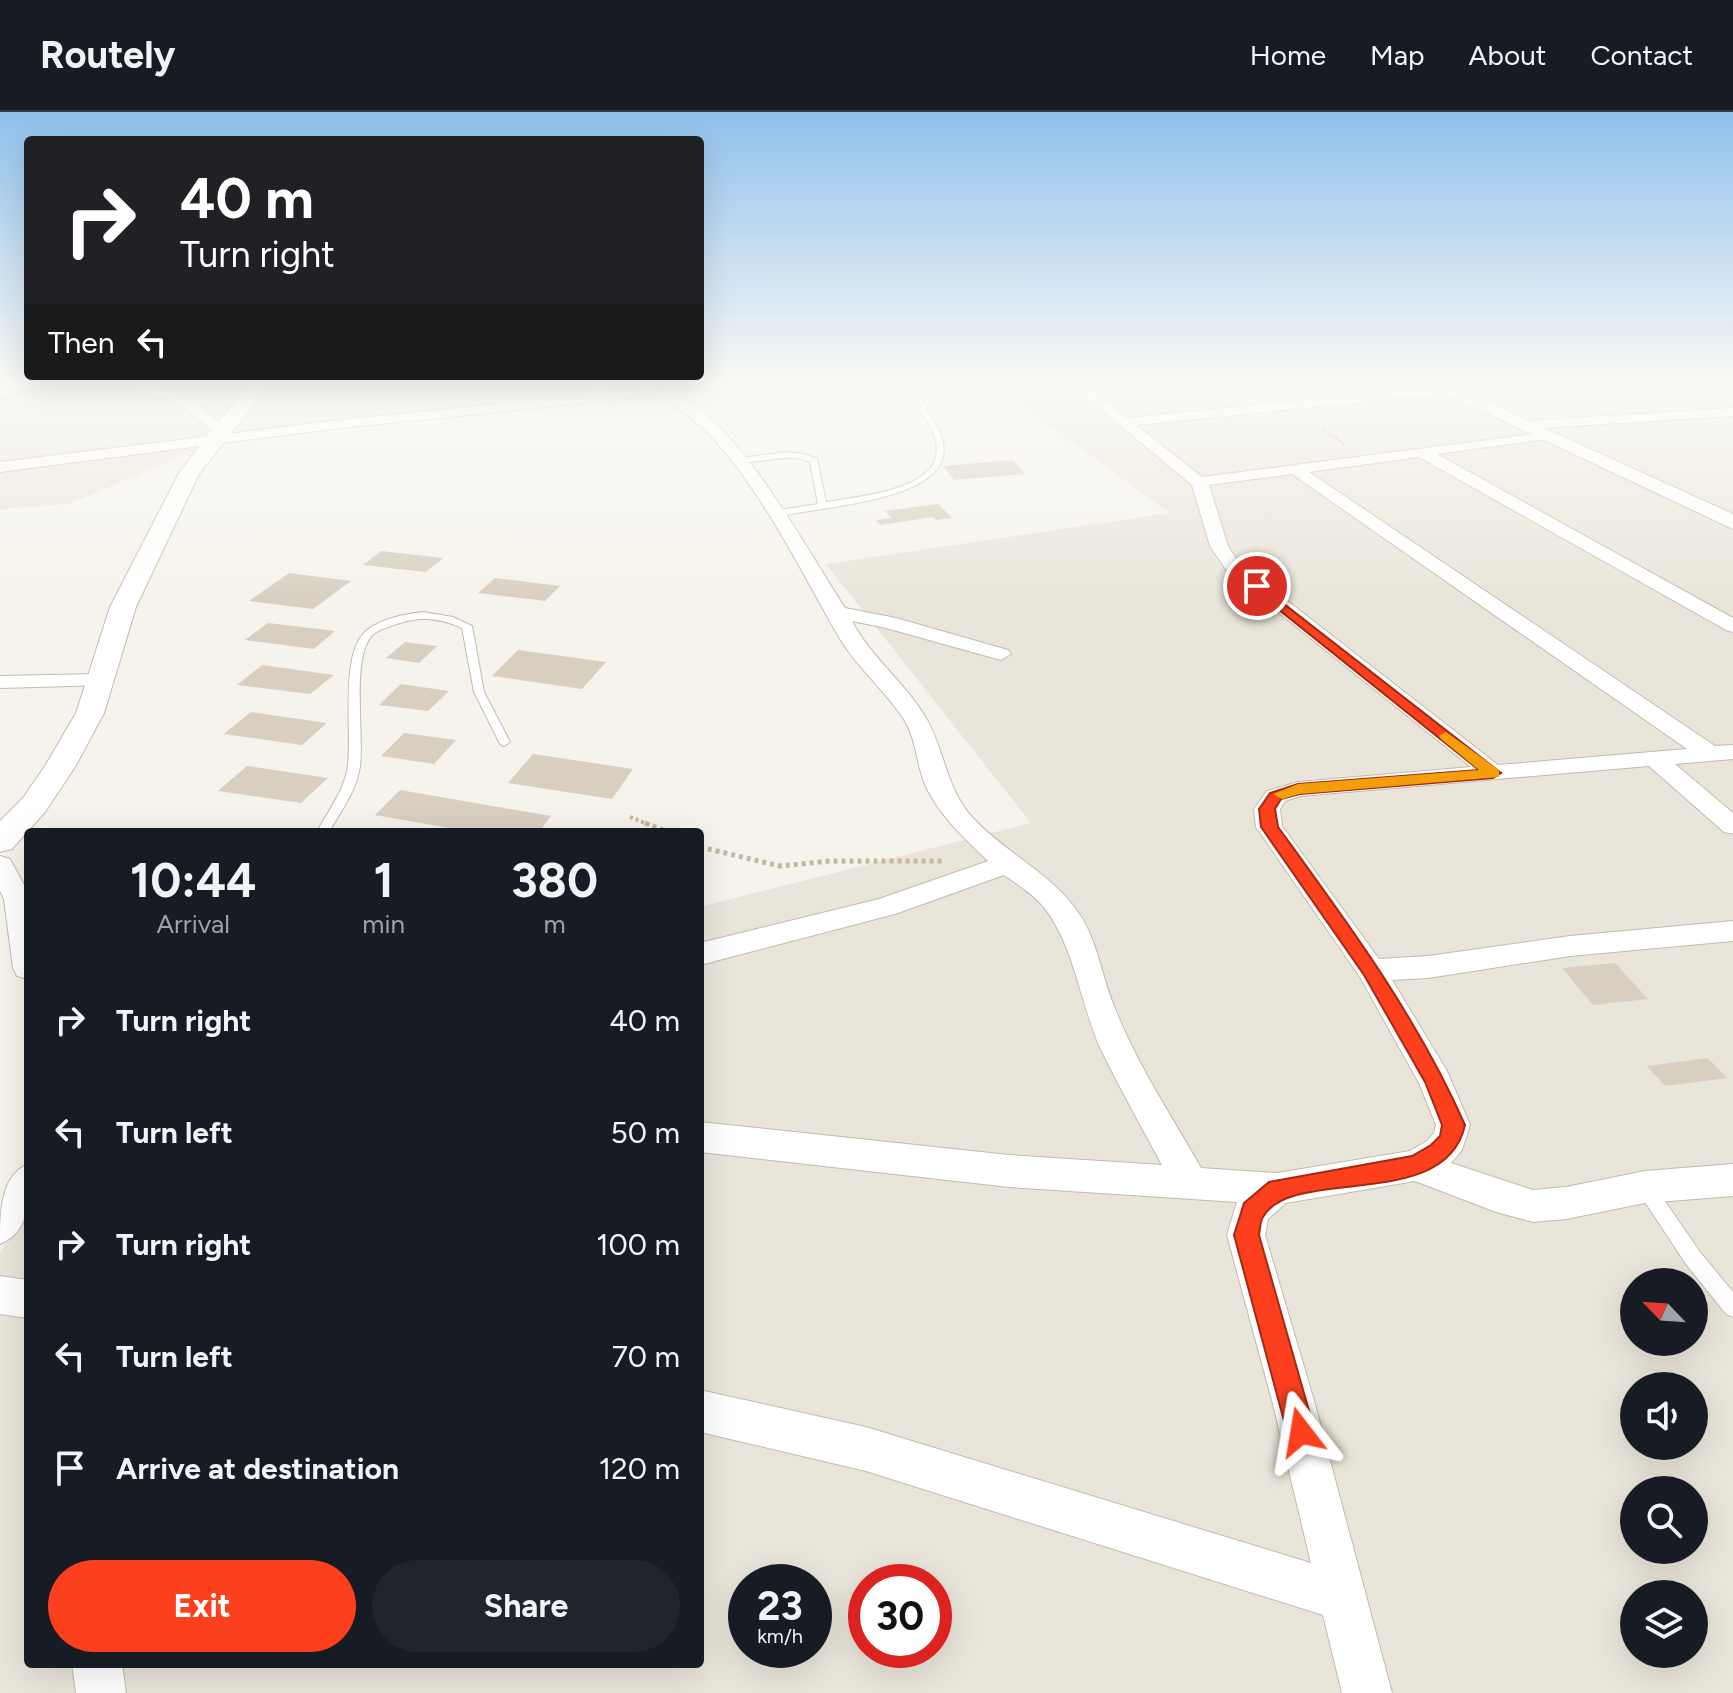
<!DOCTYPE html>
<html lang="en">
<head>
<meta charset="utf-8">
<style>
	body { margin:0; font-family:Figtree,sans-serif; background:#20242c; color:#f1f3f6; height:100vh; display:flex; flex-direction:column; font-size:30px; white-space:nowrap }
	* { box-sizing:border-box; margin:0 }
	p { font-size:26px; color:#9ea1a6 }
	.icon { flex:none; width:44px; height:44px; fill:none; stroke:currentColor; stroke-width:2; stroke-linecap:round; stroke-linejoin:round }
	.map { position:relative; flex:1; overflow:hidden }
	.details { position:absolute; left:24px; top:716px; width:680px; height:840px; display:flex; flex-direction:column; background:#171b24; border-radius:8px; box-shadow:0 8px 32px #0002 }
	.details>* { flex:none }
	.hud { position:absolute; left:24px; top:24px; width:680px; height:244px; border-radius:8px; box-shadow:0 8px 32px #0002; background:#202124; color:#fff; overflow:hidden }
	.needle { width:52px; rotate:295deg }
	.fabs { position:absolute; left:1620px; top:1156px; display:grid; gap:16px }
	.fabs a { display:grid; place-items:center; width:88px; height:88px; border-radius:50%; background:#171b24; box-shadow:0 8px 32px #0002; font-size:40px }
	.speed { position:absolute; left:728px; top:1452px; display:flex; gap:16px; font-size:40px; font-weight:700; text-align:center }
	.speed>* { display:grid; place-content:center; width:104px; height:104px; border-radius:50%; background:#171b24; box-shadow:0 8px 32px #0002; line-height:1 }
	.speed small { font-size:20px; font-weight:400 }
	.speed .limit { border:12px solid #d22; background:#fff; color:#111 }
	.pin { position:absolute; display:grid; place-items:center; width:68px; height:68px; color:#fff; margin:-34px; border:4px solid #fff; border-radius:50%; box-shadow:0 2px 8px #0007 }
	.me { position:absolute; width:88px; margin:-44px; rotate:346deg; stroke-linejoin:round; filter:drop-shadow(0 0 6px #0008) }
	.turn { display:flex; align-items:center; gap:28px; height:168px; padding:0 24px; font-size:36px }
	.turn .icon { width:104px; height:104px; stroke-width:2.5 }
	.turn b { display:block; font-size:56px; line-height:68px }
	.then { display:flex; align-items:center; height:76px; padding:0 24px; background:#0003; gap:16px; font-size:30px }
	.eta { display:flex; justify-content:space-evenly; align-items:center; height:136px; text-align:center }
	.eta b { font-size:48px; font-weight:700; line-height:56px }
	.action { display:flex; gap:16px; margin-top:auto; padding:16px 24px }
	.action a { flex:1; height:92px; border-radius:48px; background:#fc3f1d; color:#fff; font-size:32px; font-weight:700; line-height:92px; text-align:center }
	.action a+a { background:#20242c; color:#f1f3f6 }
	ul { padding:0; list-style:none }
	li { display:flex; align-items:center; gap:24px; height:112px; padding:0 24px }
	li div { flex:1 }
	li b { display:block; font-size:30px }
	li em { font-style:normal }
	header { display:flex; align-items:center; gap:48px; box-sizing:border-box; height:112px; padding:0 40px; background:#171b24; border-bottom:2px solid #363941 }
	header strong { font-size:38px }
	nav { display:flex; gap:44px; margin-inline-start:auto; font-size:28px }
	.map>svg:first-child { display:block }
	.residential { fill:#eae5da; fill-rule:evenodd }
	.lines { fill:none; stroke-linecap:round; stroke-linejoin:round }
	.stream { stroke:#a9d4f2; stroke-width:4 }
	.building { fill:#d8cfc1 }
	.service-casing { stroke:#c2bbae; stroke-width:2 }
	.minor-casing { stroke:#c2bbae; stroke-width:2 }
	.tertiary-casing { stroke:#c2bbae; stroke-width:2 }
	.path-far2 { stroke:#c4b79f; stroke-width:3; stroke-dasharray:2 2; stroke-linecap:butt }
	.path-far1 { stroke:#c4b79f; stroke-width:4; stroke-dasharray:3 3; stroke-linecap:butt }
	.path { stroke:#c4b79f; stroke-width:5; stroke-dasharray:4 4; stroke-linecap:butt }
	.service { fill:#fff; fill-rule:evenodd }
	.minor { fill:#fff; fill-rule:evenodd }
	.tertiary { fill:#fff; fill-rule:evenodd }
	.route { fill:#fc3f1d; stroke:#a42913; stroke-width:2 }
	.slow { fill:#f59e0b }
</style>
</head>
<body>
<header>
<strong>Routely</strong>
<nav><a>Home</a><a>Map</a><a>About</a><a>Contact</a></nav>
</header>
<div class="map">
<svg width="1733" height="1581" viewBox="0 0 1733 1581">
	<rect width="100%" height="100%" fill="#f6f3ec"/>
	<!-- residential -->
	<g class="residential">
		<path d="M 0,272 L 597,272 L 578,281 L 222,327 L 69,392 L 0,397 Z"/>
		<path d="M 991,272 L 1733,272 L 1733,1581 L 0,1581 L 0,1140 L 28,1100 L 28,1552 L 700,1552 L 700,795 L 1031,711 L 826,452 L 1170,401 ZM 1634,1170 L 1694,1170 L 1694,1230 L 1634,1230 ZM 1634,1274 L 1694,1274 L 1694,1334 L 1634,1334 ZM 1634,1378 L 1694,1378 L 1694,1438 L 1634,1438 ZM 746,1470 L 814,1470 L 814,1538 L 746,1538 ZM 866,1470 L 934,1470 L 934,1538 L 866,1538 ZM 1634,1482 L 1694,1482 L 1694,1542 L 1634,1542 Z"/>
	</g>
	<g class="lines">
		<!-- stream -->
		<path class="stream" d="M 0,288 L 49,272"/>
	</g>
	<!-- building -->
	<g class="building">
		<path d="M 1013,348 L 1025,362 L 954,368 L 943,354 Z"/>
		<path d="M 938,392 L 952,406 L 936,408 L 933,405 L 880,413 L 876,408 L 891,406 L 885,399 Z"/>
		<path d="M 381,439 L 443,446 L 426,460 L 363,453 Z"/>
		<path d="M 289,461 L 351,469 L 313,497 L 249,489 Z"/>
		<path d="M 495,466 L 560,474 L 545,489 L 478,481 Z"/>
		<path d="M 268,511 L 335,519 L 314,537 L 245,528 Z"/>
		<path d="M 405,530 L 437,534 L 419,551 L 386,546 Z"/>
		<path d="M 518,538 L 606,550 L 582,577 L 492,564 Z"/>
		<path d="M 262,553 L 334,563 L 310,582 L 237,573 Z"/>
		<path d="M 401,572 L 449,579 L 428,599 L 379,593 Z"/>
		<path d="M 251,600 L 327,611 L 302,633 L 224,622 Z"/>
		<path d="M 404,621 L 456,628 L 434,652 L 381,644 Z"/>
		<path d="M 533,642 L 633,657 L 612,687 L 508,671 Z"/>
		<path d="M 247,654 L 328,666 L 301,691 L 218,679 Z"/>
		<path d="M 400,678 L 551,704 L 539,720 L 472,720 L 375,703 Z"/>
		<path d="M 1615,851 L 1648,887 L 1593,893 L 1562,856 Z"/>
		<path d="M 1708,946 L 1727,966 L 1665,974 L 1647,954 Z"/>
	</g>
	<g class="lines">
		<!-- service casing -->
		<g class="service-casing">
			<g id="service">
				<path d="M 1020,272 L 1032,272 C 999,286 960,274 928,292 L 926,299 C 997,385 837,392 786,403 L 767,398 L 768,396 L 786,397 L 818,392 L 810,350 C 784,338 759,356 735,347 L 786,340 L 804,342 L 817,347 L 826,390 C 877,382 976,373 920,299 L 923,290 L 932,284 L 907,286 L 905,283 L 1001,276 Z"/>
				<path d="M 423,500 L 453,505 L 472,514 L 484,580 L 510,630 L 504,634 L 500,632 L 474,580 L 462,516 C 440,506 420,504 397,512 C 388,515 376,518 370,526 C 352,551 364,622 360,654 C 357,678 341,699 329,720 L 317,720 C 328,699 345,678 348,653 C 352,621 340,543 365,520 C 379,507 405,502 423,500 Z"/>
				<path d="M 1645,1067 L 1651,1069 L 1700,1140 L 1733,1180 L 1733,1205 L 1726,1202 L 1686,1152 L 1639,1081 L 1636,1075 L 1639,1069 Z"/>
			</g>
		</g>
		<!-- minor casing -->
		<g class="minor-casing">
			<g id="minor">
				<path d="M 129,272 L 148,272 L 190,287 L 229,317 L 222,321 C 203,316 194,301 178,292 C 163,284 143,283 129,272 Z"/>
				<path d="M 1070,272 L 1084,272 L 1127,306 L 1434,275 L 1437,272 L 1485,272 L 1446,282 L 1136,313 L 1202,365 L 1550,320 L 1550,326 L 1545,327 L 1437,342 L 1733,506 L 1733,520 L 1726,518 L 1419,345 L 1309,360 L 1715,634 L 1733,633 L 1733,647 L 1675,652 L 1733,701 L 1733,722 L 1724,720 L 1649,654 L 1301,684 L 1285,689 L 1280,697 L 1282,714 L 1379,847 L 1428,844 L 1570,824 L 1733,809 L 1733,829 L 1570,844 L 1428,866 L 1392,868 L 1447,959 L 1470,1013 L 1462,1038 L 1451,1051 L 1533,1078 L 1566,1075 L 1645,1059 L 1733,1052 L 1733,1084 L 1645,1091 L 1566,1107 L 1533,1110 L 1496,1100 L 1415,1069 L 1286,1091 L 1268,1107 L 1265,1123 L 1315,1292 L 1392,1581 L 1342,1581 L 1323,1503 L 866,1359 L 700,1320 L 700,1278 L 866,1315 L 1311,1451 L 1273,1292 L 1227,1123 L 1237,1090 L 1009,1075 L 700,1040 L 700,1010 L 1009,1043 L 1162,1053 C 1142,1016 1121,978 1102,940 C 1080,894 1075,832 1042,793 C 1032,781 1016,772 1004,763 L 895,802 L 700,853 L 700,831 L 879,787 L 988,749 C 965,727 940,704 926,675 C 916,653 917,627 903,606 C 885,579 859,557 842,530 C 800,461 732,308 652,284 L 332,317 L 0,360 L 0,350 L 332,309 L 653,276 C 662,278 674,280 683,285 C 743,320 807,437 845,496 L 896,506 L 1008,538 L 1011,542 L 1001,548 L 886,516 L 852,509 C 871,546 906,571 926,606 C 945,639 946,676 972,705 C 1005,741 1053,762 1080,803 C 1098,831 1102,865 1114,894 C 1136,951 1171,1003 1201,1056 L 1277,1061 L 1410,1039 L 1427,1029 L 1434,1021 L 1436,1013 L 1419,971 L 1360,865 L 1256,715 L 1254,697 L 1267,679 L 1298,670 L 1471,655 L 1227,459 L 1210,434 L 1192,373 ZM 1292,362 L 1687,637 L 1498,653 L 1239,451 L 1228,434 L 1209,373 Z"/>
				<path d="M 1733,296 L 1733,304 L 1523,317 L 1516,313 L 1523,309 Z"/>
				<path d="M 99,562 L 107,563 L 110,568 L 107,573 L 0,576 L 0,564 Z"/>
				<path d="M 0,744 L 10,747 L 28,780 L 28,867 L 17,864 L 13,856 L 4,787 L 0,779 Z"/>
				<path d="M 28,1052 C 28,1082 33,1119 0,1132 C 0,1102 0,1064 28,1052 Z"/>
				<path d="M 0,1164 L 28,1168 L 28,1206 L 0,1202 Z"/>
				<path d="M 72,1552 L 122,1552 L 126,1581 L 76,1581 Z"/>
			</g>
		</g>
		<!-- tertiary casing -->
		<g class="tertiary-casing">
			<g id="tertiary">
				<path d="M 253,272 L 270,272 L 199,362 L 136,495 L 104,601 L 75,655 L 45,700 L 12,737 L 0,740 L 0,709 L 23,686 L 45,654 L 76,601 L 110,495 L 179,361 L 215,313 Z"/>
				<path d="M 1425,272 L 1447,272 L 1733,402 L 1733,417 Z"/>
			</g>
		</g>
		<!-- path-far2 -->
		<path class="path-far2" d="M 1323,317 L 1345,333"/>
		<!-- path-far1 -->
		<path class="path-far1" d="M 630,705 L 650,713"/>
		<!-- path -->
		<g class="path">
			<path d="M 645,711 L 668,720"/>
			<path d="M 700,735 L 780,754 L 830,749 L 944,749"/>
		</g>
		<!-- service -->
		<use href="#service" class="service"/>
		<!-- minor -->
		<use href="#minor" class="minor"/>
		<!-- tertiary -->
		<use href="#tertiary" class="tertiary"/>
	</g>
	<!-- sky -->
	<linearGradient id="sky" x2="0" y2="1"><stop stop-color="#8fc1ec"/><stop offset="0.55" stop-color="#fbfaf6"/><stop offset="1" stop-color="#fbfaf6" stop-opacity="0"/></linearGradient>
	<rect width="1733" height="493" fill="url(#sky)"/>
	<!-- route -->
	<path class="route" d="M 1257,471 L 1501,661 L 1493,666 L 1300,682 L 1281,687 L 1275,697 L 1278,715 C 1347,810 1417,904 1465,1013 C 1446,1101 1292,1053 1263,1105 C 1260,1109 1260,1118 1259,1123 L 1315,1320 L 1311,1330 L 1301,1334 L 1291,1330 L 1287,1320 L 1234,1123 L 1244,1091 L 1269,1070 L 1412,1044 L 1431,1033 L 1440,1024 L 1442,1013 L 1425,970 L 1364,863 L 1261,715 L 1259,697 L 1270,681 L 1298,672 L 1479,658 L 1253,477 L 1251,474 Z"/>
	<!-- slow -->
	<path class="slow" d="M 1446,620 L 1499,658 L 1499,665 L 1300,682 L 1282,687 L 1273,682 L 1298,672 L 1479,658 L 1441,627 L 1439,624 Z"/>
</svg>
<div class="fabs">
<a><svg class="needle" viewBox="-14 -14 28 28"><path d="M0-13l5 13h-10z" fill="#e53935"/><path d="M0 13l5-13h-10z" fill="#9ea1a6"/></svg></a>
<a><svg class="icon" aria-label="sound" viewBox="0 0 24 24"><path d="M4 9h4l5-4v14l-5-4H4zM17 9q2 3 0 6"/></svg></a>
<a><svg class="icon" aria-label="search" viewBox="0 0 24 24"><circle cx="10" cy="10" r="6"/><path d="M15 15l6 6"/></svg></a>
<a><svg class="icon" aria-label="layers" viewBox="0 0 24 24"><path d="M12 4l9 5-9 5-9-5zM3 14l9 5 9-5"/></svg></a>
</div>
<div class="speed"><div>23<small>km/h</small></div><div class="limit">30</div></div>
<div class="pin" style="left:1257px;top:474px;background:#d93025"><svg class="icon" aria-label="arrive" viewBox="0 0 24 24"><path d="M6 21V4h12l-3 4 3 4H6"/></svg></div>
<svg class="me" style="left:1301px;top:1320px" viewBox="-20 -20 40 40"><path d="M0-17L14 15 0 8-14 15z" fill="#fc3f1d" stroke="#fff" stroke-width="4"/></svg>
<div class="hud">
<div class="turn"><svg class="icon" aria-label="right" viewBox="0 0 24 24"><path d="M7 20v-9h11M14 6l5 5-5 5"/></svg><div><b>40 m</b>Turn right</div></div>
<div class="then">Then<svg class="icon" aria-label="left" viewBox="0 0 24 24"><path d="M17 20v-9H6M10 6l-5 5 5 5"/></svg></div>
</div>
<section class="details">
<div class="eta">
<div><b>10:44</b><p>Arrival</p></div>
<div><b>1</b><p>min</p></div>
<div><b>380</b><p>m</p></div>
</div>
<ul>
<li><svg class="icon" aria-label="right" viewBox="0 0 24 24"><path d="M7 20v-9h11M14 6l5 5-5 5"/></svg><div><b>Turn right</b></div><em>40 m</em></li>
<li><svg class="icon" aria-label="left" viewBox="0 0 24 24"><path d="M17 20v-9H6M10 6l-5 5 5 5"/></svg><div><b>Turn left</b></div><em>50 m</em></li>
<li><svg class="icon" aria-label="right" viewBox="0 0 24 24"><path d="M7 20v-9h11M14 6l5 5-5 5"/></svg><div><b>Turn right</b></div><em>100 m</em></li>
<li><svg class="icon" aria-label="left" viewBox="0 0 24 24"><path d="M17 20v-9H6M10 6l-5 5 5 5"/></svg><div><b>Turn left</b></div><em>70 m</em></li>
<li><svg class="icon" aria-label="arrive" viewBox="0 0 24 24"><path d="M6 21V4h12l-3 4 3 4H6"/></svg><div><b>Arrive at destination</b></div><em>120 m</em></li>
</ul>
<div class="action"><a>Exit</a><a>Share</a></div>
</section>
</div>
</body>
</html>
